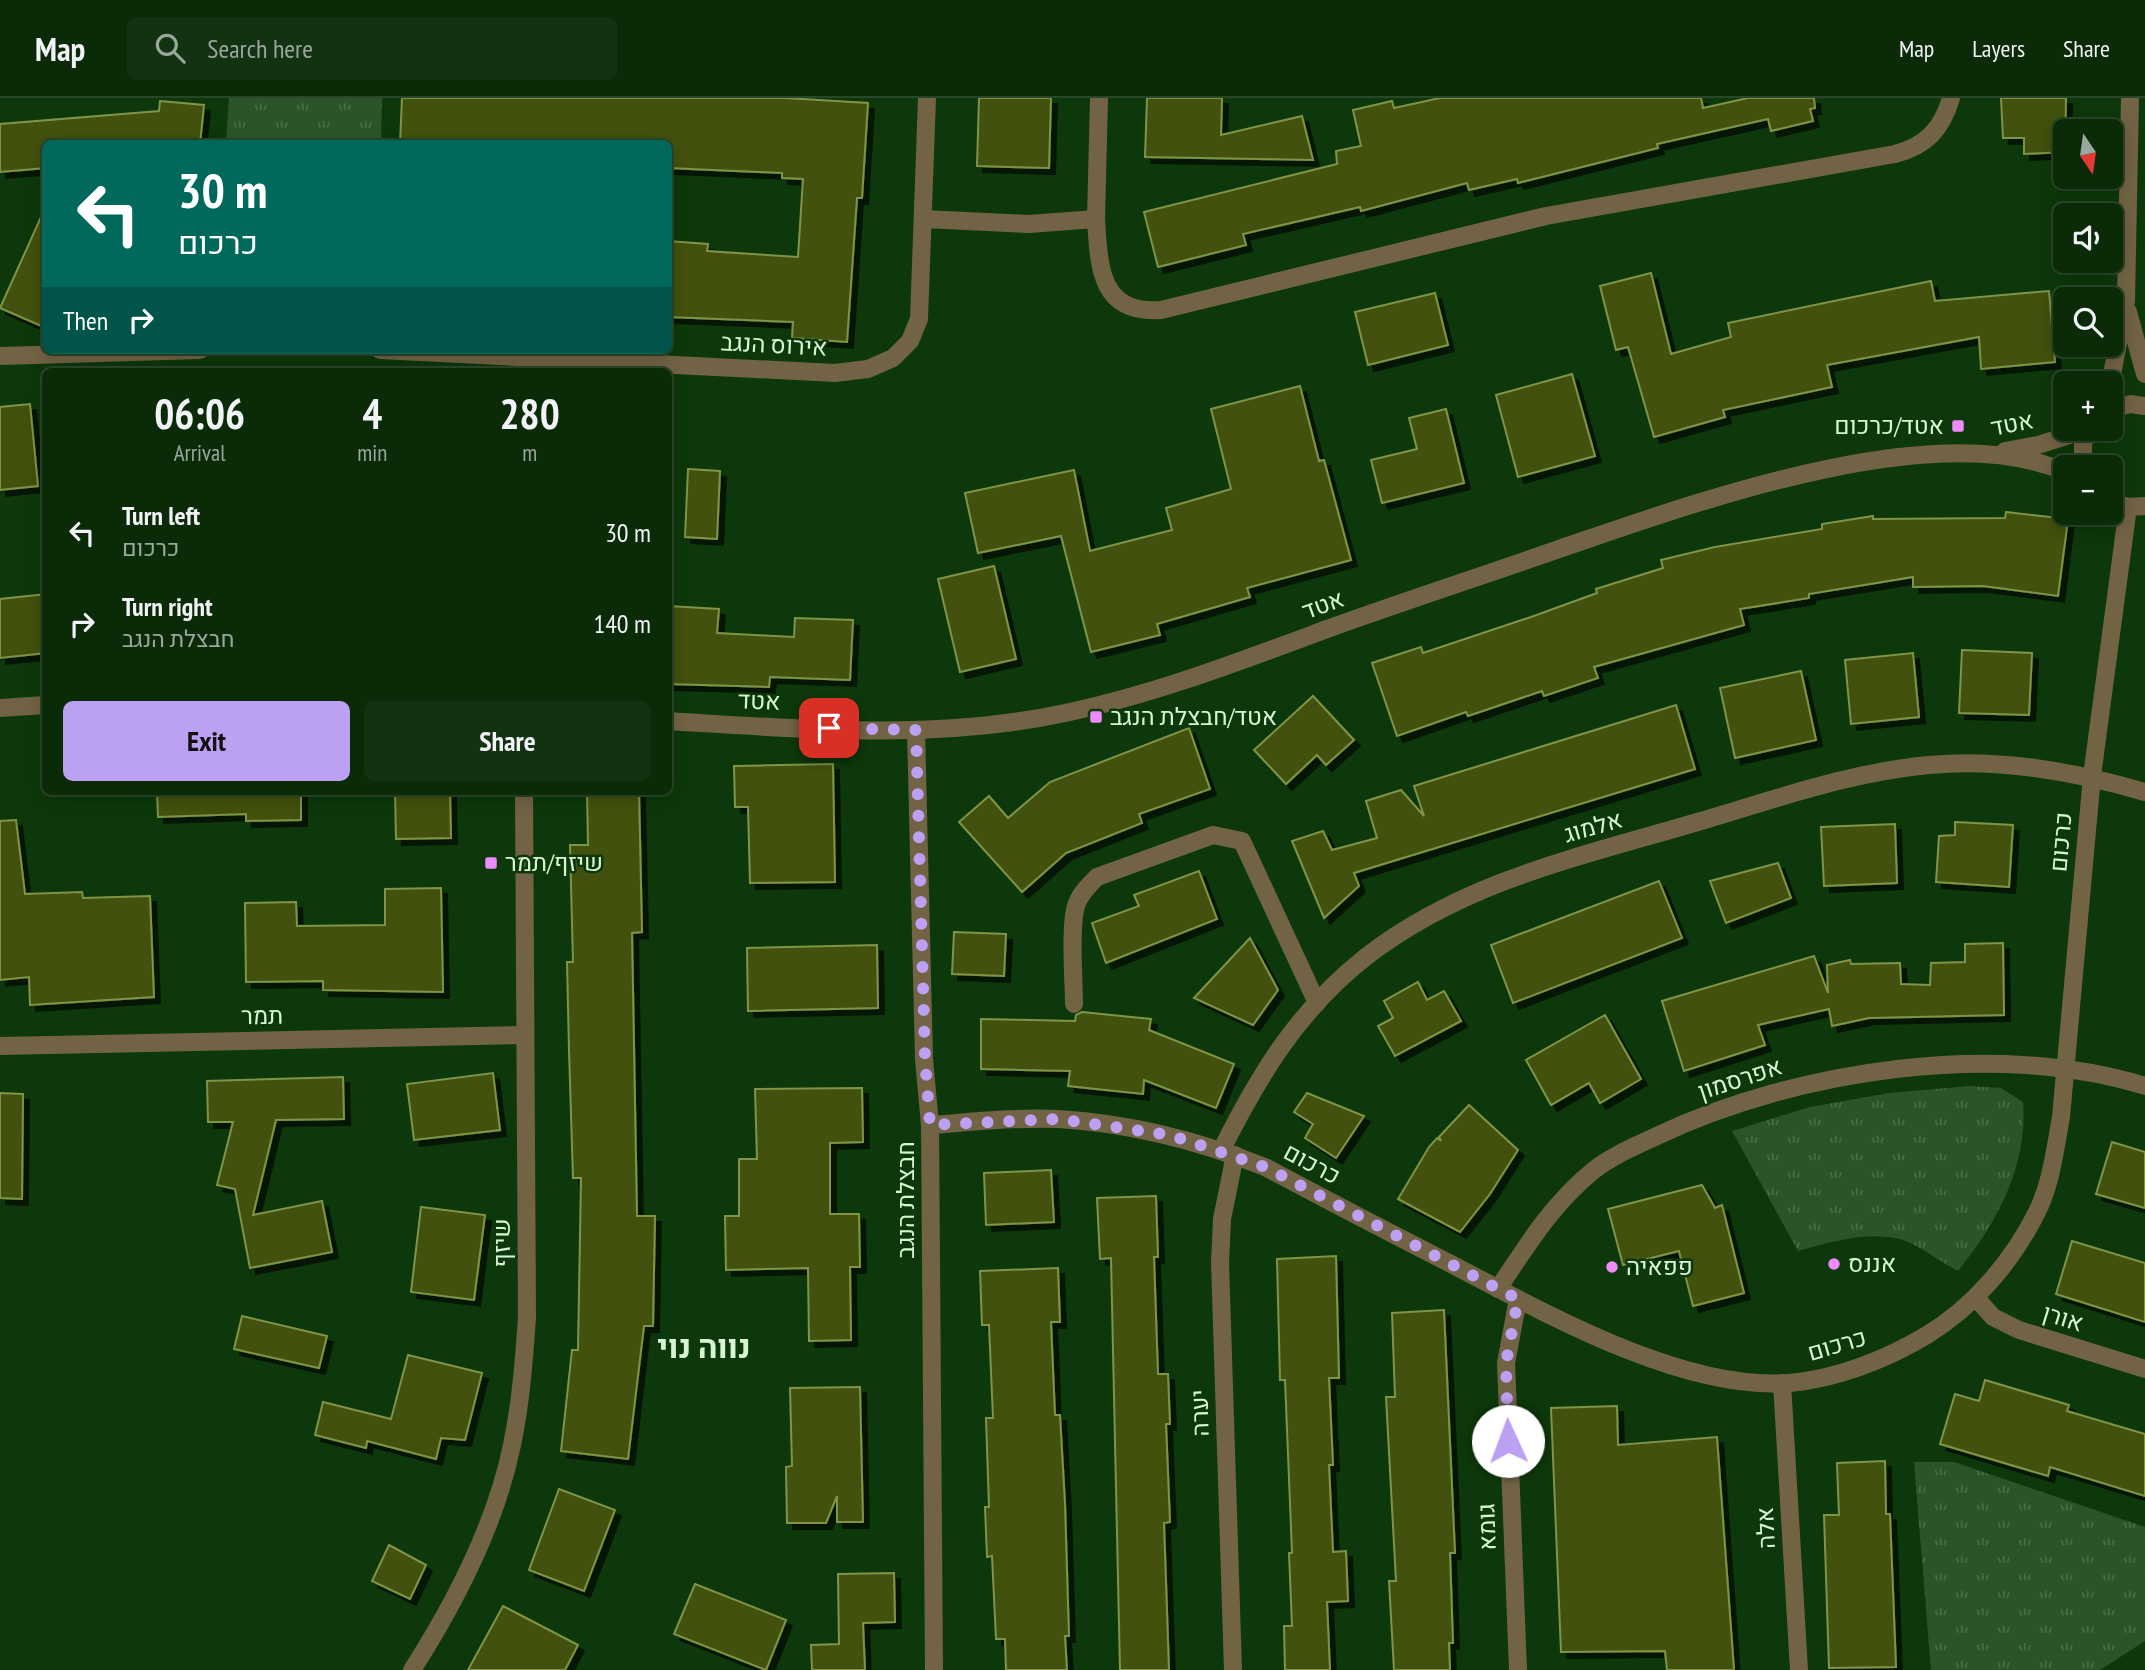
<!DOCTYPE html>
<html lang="en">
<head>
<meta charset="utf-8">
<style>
	body { margin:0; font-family:"PT Sans Narrow",Heebo,sans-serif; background:#133212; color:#f1f3f6; height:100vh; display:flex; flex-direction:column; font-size:26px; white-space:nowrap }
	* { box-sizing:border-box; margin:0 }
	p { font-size:23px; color:#99a79c }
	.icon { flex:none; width:38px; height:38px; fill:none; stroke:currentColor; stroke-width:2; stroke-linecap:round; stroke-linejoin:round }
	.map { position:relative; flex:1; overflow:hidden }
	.panel { position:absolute; left:42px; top:270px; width:630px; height:427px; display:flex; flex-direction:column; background:#0a2a08; border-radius:10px; box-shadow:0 4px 18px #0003,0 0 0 2px #2a4629 }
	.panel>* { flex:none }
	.guide { position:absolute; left:42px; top:42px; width:630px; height:214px; border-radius:10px; box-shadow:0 4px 18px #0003,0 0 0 2px #2a4629; background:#00695c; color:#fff; overflow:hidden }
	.needle { width:46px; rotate:167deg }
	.controls { position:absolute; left:2053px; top:21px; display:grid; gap:14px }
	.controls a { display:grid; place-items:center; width:70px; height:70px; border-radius:10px; background:#0a2a08; box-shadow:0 4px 18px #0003,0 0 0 2px #2a4629; font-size:35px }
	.pin { position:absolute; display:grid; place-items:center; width:60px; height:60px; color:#fff; margin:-30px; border-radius:14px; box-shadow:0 4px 10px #0006 }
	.me { position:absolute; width:77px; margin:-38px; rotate:358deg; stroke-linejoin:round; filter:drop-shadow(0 0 5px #0008) }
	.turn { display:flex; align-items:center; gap:24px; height:147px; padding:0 21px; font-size:32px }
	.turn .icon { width:91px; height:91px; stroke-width:2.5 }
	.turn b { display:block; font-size:49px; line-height:60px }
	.then { display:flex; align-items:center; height:66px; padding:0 21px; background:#0003; gap:14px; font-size:26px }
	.eta { display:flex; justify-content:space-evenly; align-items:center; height:119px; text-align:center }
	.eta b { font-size:42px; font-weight:800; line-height:49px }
	.cta { display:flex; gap:14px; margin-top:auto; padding:14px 21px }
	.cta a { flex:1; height:80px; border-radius:10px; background:#bca0f2; color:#111; font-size:28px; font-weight:800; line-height:80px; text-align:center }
	.cta a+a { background:#133212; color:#f1f3f6 }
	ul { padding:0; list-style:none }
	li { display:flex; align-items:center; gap:21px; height:91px; padding:0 21px }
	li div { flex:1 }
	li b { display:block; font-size:26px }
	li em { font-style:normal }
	header { display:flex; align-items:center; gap:42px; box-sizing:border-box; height:98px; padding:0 35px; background:#0a2a08; border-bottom:2px solid #2a4629 }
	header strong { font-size:33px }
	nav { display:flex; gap:38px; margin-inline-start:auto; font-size:24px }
	.search { width:490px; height:63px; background:#133212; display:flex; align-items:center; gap:18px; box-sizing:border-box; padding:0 24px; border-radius:10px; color:#99a79c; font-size:26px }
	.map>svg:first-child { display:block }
	.grass { fill:url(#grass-tufts) }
	.building { fill:#425110; stroke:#7f9446; stroke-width:2; filter:url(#shadow) }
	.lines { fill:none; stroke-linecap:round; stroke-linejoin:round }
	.minor { stroke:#736345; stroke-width:18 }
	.route { stroke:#bca0f2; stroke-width:12; stroke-dasharray:0 21.6 }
	.poi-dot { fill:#ec8cfa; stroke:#0d380b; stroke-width:2.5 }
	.labels { text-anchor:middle; stroke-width:5; stroke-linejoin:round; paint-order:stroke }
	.street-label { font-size:24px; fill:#d7f5d4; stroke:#0d380b }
	.poi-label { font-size:24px; fill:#d7f5d4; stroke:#0d380b; text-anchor:start }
	.district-label { font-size:32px; font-weight:bold; fill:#d7f5d4; stroke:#0d380b }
</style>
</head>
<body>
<header>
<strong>Map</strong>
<div class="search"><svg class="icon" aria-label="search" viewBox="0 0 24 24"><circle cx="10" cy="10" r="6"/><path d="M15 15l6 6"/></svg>Search here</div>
<nav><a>Map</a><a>Layers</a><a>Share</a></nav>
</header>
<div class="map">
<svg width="2145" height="1572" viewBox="0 0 2145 1572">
	<defs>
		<pattern id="grass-tufts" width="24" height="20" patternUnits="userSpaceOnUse" patternTransform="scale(1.75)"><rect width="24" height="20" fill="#2b5528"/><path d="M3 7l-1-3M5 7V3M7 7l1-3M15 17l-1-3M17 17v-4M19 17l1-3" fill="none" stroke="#496e46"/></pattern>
		<filter id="shadow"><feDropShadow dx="6" dy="6" stdDeviation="0" flood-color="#0009"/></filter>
	</defs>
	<rect width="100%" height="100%" fill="#0d380b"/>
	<!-- grass -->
	<g class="grass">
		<path d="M 229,0 L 382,0 L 381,45 L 226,45 Z"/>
		<path d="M 1970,988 L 2001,990 L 2023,1004 C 2028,1068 1997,1125 1958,1173 C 1942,1165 1916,1145 1900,1141 C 1867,1133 1830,1144 1798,1153 L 1732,1033 L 1810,1009 L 1889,995 Z"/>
		<path d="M 1914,1364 L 1954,1364 L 2145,1429 L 2145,1543 L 2100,1572 L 1931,1572 Z"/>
	</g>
	<!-- building -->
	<g class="building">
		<path d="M 402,0 L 785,0 L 868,5 L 862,100 L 857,100 L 847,244 L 792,240 L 793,224 L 668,219 L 668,143 L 708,146 L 707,153 L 798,159 L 803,81 L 782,80 L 782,75 L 668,70 L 668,46 L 400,46 Z"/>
		<path d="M 979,0 L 1051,0 L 1049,70 L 977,68 Z"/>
		<path d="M 1147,0 L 1222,0 L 1221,37 L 1302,18 L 1313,62 L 1145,59 Z"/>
		<path d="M 1440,0 L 1701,0 L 1703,10 L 1748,0 L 1814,0 L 1815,10 L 1810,11 L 1813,23 L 1771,33 L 1768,21 L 1657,46 L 1658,50 L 1518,85 L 1517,81 L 1469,92 L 1467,85 L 1361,113 L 1360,109 L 1243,136 L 1246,147 L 1158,169 L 1144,114 L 1337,66 L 1336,53 L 1361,48 L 1353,12 L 1392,3 L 1394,10 Z"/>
		<path d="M 2001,0 L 2066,0 L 2065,54 L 2024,56 L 2024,40 L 2003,40 Z"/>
		<path d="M 160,3 L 204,7 L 200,46 L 46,46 L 46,70 L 0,74 L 0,26 L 159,13 Z"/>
		<path d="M 46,108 L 46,230 L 0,210 Z"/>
		<path d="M 1651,175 L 1671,256 L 1731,239 L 1728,225 L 1931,183 L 1935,203 L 2049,193 L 2055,264 L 1981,271 L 1979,239 L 1827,267 L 1832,289 L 1723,312 L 1725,319 L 1654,339 L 1628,249 L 1616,252 L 1600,188 Z"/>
		<path d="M 1435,195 L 1448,247 L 1368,267 L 1355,214 Z"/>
		<path d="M 1572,276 L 1595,358 L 1518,379 L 1496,297 Z"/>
		<path d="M 1300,288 L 1319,363 L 1324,362 L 1351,462 L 1247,490 L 1250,499 L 1157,526 L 1160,537 L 1091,554 L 1061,438 L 978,455 L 965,395 L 1074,372 L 1090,453 L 1172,432 L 1166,410 L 1231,391 L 1211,311 Z"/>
		<path d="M 30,306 L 38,388 L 0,392 L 0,309 Z"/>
		<path d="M 1446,311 L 1464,385 L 1382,405 L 1371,362 L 1417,351 L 1409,320 Z"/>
		<path d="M 688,371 L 720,373 L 717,441 L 685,439 Z"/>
		<path d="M 2006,414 L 2068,421 L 2058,498 L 1983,488 L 1913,489 L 1913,479 L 1809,496 L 1809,500 L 1740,511 L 1744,527 L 1594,569 L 1598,580 L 1544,598 L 1542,593 L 1468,618 L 1466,614 L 1397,638 L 1372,565 L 1421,549 L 1423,555 L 1531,519 L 1597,495 L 1596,491 L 1663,470 L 1661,462 L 1715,449 L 1822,431 L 1822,426 L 1873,418 L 1873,421 L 2005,420 Z"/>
		<path d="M 994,468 L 1016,561 L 960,574 L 938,481 Z"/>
		<path d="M 46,496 L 46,555 L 0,560 L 0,501 Z"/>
		<path d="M 668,508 L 719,511 L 717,535 L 794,539 L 795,520 L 853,522 L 850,582 L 770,579 L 769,589 L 668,586 Z"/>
		<path d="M 1962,552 L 2032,555 L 2029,617 L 1959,615 Z"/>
		<path d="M 1913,555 L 1919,619 L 1851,626 L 1845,562 Z"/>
		<path d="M 1801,573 L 1816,642 L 1735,660 L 1720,590 Z"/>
		<path d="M 1313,598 L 1354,642 L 1326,667 L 1317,657 L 1286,686 L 1254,652 Z"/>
		<path d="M 1676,607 L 1695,671 L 1354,775 L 1359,788 L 1324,820 L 1292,743 L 1323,733 L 1332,752 L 1377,740 L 1366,703 L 1401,692 L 1424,718 L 1414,688 Z"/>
		<path d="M 1189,630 L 1210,691 L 1139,716 L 1142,725 L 1066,755 L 1022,794 L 959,724 L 989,698 L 1008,720 L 1050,684 Z"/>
		<path d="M 833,666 L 835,784 L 750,785 L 748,709 L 735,709 L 734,668 Z"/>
		<path d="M 157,693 L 301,693 L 301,722 L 246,723 L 246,716 L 158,719 Z"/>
		<path d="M 395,693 L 450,693 L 451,740 L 396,741 Z"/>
		<path d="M 587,693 L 639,693 L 642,834 L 632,835 L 637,1118 L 655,1118 L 653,1228 L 644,1228 L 628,1361 L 561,1353 L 572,1252 L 578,1252 L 581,1080 L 573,1080 L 569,953 L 567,864 L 573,864 L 570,747 L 588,747 Z"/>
		<path d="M 16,722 L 25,796 L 82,794 L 83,800 L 150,798 L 154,899 L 30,907 L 29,879 L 0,882 L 0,723 Z"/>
		<path d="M 1955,724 L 2013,727 L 2009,789 L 1936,784 L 1939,738 L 1955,737 Z"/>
		<path d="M 1895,726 L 1897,785 L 1824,788 L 1821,729 Z"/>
		<path d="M 1778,765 L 1791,800 L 1726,825 L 1710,783 Z"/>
		<path d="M 1199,773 L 1217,821 L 1106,865 L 1092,825 L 1139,808 L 1134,797 Z"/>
		<path d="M 1659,783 L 1682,840 L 1513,905 L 1491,847 Z"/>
		<path d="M 441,790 L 443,894 L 323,892 L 323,883 L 246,884 L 245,805 L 296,804 L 297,828 L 385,827 L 385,791 Z"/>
		<path d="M 954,834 L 1006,836 L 1004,878 L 952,876 Z"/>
		<path d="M 1250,840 L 1278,892 L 1253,927 L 1194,900 Z"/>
		<path d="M 2003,845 L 2004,917 L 1869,920 L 1832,928 L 1829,911 L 1758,927 L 1765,947 L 1684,973 L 1662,903 L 1814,858 L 1828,895 L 1827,867 L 1850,862 L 1851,866 L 1900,865 L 1901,886 L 1930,887 L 1931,865 L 1965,864 L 1965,846 Z"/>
		<path d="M 877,847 L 878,910 L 748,913 L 747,850 Z"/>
		<path d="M 1418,884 L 1427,902 L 1444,893 L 1461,923 L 1395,958 L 1378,928 L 1393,920 L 1384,903 Z"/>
		<path d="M 1082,914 L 1151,921 L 1149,932 L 1234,966 L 1216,1010 L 1144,982 L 1143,996 L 1068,988 L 1070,973 L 981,971 L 981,921 L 1075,923 L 1076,917 Z"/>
		<path d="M 1605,917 L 1641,981 L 1600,1005 L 1589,985 L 1551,1007 L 1526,962 Z"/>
		<path d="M 493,975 L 500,1032 L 414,1042 L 407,986 Z"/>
		<path d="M 343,979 L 344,1021 L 276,1022 L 253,1117 L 322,1103 L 332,1154 L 250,1170 L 235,1091 L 217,1087 L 233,1024 L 208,1024 L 207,983 Z"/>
		<path d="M 862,990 L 863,1044 L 830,1045 L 830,1116 L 859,1116 L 860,1169 L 850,1169 L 851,1242 L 809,1243 L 808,1170 L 726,1172 L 725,1118 L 739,1118 L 739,1061 L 757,1061 L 755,991 Z"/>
		<path d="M 0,995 L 23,996 L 22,1101 L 0,1100 Z"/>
		<path d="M 1307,995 L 1364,1018 L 1336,1060 L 1305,1040 L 1313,1026 L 1294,1014 Z"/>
		<path d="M 1469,1007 L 1518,1052 L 1490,1096 L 1460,1134 L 1398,1101 L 1429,1049 L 1437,1040 L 1441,1043 L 1439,1039 Z"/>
		<path d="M 2112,1044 L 2145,1054 L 2145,1110 L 2096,1096 Z"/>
		<path d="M 1051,1072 L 1054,1124 L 986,1127 L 984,1075 Z"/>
		<path d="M 1702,1087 L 1715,1110 L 1722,1107 L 1744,1195 L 1693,1208 L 1679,1153 L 1623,1167 L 1608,1111 Z"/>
		<path d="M 1156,1098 L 1158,1159 L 1154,1159 L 1158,1276 L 1168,1276 L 1170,1326 L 1166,1326 L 1170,1424 L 1164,1425 L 1169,1572 L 1120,1572 L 1111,1160 L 1100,1161 L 1097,1100 Z"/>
		<path d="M 421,1109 L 485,1117 L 474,1202 L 411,1194 Z"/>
		<path d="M 2072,1143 L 2145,1165 L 2145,1224 L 2056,1196 Z"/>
		<path d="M 1336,1158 L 1339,1280 L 1329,1280 L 1333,1367 L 1329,1367 L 1333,1454 L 1346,1453 L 1348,1503 L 1327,1504 L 1330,1572 L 1285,1572 L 1284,1528 L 1292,1528 L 1289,1455 L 1292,1455 L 1285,1282 L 1280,1282 L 1277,1161 Z"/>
		<path d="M 1058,1170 L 1060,1224 L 1051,1224 L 1055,1317 L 1060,1317 L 1065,1406 L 1069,1538 L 1065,1538 L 1067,1572 L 1006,1572 L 1005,1541 L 996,1541 L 992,1458 L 987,1459 L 985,1409 L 989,1409 L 986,1320 L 993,1320 L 989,1227 L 982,1227 L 980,1173 Z"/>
		<path d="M 1444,1212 L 1455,1455 L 1450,1455 L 1453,1545 L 1449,1545 L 1450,1572 L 1394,1572 L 1389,1483 L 1396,1483 L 1386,1299 L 1395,1299 L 1392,1215 Z"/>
		<path d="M 242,1218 L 327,1238 L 319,1270 L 234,1251 Z"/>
		<path d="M 408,1257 L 482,1275 L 465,1342 L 441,1340 L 436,1361 L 367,1343 L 366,1350 L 315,1337 L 323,1304 L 391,1321 Z"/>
		<path d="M 1985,1282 L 2069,1307 L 2067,1313 L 2145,1336 L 2145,1398 L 2050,1369 L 2048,1378 L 1940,1346 L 1955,1296 L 1979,1303 Z"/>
		<path d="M 860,1289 L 863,1424 L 837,1424 L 837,1398 L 826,1425 L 787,1425 L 786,1369 L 792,1368 L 790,1290 Z"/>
		<path d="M 1617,1308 L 1618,1347 L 1717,1339 L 1734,1572 L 1667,1572 L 1665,1553 L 1561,1554 L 1551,1310 Z"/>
		<path d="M 1885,1363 L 1886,1416 L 1890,1416 L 1896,1569 L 1829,1570 L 1824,1417 L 1839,1417 L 1837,1365 Z"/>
		<path d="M 559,1391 L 615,1412 L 584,1493 L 529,1472 Z"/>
		<path d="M 389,1447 L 426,1467 L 410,1501 L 372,1483 Z"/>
		<path d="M 894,1475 L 895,1524 L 863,1525 L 865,1572 L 812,1572 L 811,1547 L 839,1546 L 838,1476 Z"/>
		<path d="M 695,1486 L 786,1522 L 766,1572 L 674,1536 Z"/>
		<path d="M 503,1508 L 578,1547 L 565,1572 L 468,1572 Z"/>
	</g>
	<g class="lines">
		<!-- minor -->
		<g class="minor">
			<path d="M 924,121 L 1029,126 L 1096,121 C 1099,170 1100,216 1161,212 L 1546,118 L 1895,56 C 1926,48 1942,31 1951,0"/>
			<path d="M 1096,121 L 1099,0"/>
			<path d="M 2128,214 L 2145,276"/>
			<path d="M 380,252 L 835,275 L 868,271 L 893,260 L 910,243 L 919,221 L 927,0"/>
			<path d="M 0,258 L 200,252"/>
			<path d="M 2110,287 L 2126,203 L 2130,0"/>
			<path d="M 2110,312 L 2130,306 L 2145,308"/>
			<path d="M 2005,353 L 2038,347 L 2089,331"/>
			<path d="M 2083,369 L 2083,345 L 2090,331"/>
			<path d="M 2110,403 L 2128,409 L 2145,408"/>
			<path d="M 0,610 L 46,607"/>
			<path d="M 668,623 C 800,631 936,643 1065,615 C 1155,596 1241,563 1327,531 C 1404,503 1482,478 1559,451 C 1689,407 1934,316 2065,374"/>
			<path d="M 916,632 L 924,961 L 930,1027 L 934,1572"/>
			<path d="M 1074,906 C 1074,883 1069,824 1077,805 C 1081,795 1089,787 1097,779 L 1213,737 L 1242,743 L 1317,905"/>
			<path d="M 0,948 L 525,937"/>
			<path d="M 930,1027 C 972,1024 1016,1019 1058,1021 C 1129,1025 1199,1043 1265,1069 C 1327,1102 1390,1135 1453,1167 C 1545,1215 1682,1293 1789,1285 C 1837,1281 1887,1261 1927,1237 C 1973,1209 2011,1165 2036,1116 C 2051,1087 2055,1052 2061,1019 L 2092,678 L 2128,409"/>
			<path d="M 1221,1053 C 1259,977 1298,912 1367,858 C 1466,782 1583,758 1701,723 C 1776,701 1851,674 1929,667 C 2002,660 2076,674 2145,694"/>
			<path d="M 1498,1191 C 1527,1147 1553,1105 1594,1072 C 1613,1057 1638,1047 1659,1037 C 1796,972 1998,942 2145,988"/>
			<path d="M 1976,1200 L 1993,1219 L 2019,1232 L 2145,1271"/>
			<path d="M 1782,1285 L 1799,1572"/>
			<path d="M 412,1572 C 455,1505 496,1425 512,1347 C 521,1304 524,1262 527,1219 L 524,693"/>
			<path d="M 1233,1572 L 1220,1164 L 1222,1121 L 1235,1057"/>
			<path d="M 1518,1572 L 1506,1265 L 1518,1201"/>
		</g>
	</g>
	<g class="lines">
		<!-- route -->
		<path class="route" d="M 829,630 L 916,632 L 925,961 L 930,1027 L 1058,1021 L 1170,1037 L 1265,1069 L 1518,1201 L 1506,1265 L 1508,1343"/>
	</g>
	<!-- markers -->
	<g class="poi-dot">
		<rect x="1951" y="321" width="14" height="14" rx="3.5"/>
		<rect x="1089" y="612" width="14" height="14" rx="3.5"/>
		<rect x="484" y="758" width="14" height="14" rx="3.5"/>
		<circle cx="1834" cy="1166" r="7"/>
		<circle cx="1612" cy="1169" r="7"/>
	</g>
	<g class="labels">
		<!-- street labels -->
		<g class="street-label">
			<text transform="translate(774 247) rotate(3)" y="8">אירוס הנגב</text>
			<text transform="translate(2012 326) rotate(-11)" y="8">אטד</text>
			<text transform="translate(1323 507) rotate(-20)" y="8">אטד</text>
			<text transform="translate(759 603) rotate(2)" y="8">אטד</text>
			<text transform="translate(1593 729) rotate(-16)" y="8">אלמוג</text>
			<text transform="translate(2061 744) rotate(-85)" y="8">כרכום</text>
			<text transform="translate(262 918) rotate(-1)" y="8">תמר</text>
			<text transform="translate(1740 981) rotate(-18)" y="8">אפרסמון</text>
			<text transform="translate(1312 1066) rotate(28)" y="8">כרכום</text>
			<text transform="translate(906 1102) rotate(-90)" y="8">חבצלת הנגב</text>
			<text transform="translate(502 1145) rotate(-90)" y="8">שיזף</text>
			<text transform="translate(2063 1220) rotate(17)" y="8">אורן</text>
			<text transform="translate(1837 1247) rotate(-16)" y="8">כרכום</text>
			<text transform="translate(1200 1315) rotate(-92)" y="8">יערה</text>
			<text transform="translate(1487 1429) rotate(-92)" y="8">גומא</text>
			<text transform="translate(1766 1430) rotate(-93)" y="8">אלה</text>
		</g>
		<!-- poi labels -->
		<g class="poi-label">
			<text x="1944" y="336" text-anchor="end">אטד/כרכום</text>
			<text x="1110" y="627">אטד/חבצלת הנגב</text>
			<text x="505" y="773">שיזף/תמר</text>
			<text x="1848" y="1174">אננס</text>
			<text x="1626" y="1177">פפאיה</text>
		</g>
		<!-- district labels -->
		<g class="district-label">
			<text x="704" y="1260">נווה נוי</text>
		</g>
	</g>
</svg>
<div class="controls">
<a><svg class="needle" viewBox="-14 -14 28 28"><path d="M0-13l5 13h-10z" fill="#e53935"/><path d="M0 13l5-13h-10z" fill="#99a79c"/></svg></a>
<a><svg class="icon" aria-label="sound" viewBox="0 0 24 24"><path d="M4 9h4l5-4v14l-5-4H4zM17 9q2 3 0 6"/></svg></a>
<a><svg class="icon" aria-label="search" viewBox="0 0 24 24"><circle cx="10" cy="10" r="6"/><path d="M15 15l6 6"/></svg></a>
<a>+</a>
<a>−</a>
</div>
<div class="pin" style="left:829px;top:630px;background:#d93025"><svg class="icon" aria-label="arrive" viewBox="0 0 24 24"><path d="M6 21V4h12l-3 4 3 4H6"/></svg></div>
<svg class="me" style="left:1508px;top:1343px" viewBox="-20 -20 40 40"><circle r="19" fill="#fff"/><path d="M0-13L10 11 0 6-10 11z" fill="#bca0f2"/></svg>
<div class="guide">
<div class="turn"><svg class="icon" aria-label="left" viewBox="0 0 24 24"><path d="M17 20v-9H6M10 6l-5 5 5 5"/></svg><div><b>30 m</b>כרכום</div></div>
<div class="then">Then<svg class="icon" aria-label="right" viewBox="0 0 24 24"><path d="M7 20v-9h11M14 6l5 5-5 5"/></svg></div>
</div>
<section class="panel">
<div class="eta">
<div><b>06:06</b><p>Arrival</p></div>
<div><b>4</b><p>min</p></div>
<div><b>280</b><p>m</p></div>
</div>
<ul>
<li><svg class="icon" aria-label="left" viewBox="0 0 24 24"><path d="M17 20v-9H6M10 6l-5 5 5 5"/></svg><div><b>Turn left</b><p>כרכום</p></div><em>30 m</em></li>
<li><svg class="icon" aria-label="right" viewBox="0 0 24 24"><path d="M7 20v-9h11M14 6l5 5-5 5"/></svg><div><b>Turn right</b><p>חבצלת הנגב</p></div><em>140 m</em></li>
</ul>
<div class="cta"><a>Exit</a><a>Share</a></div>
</section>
</div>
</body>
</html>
